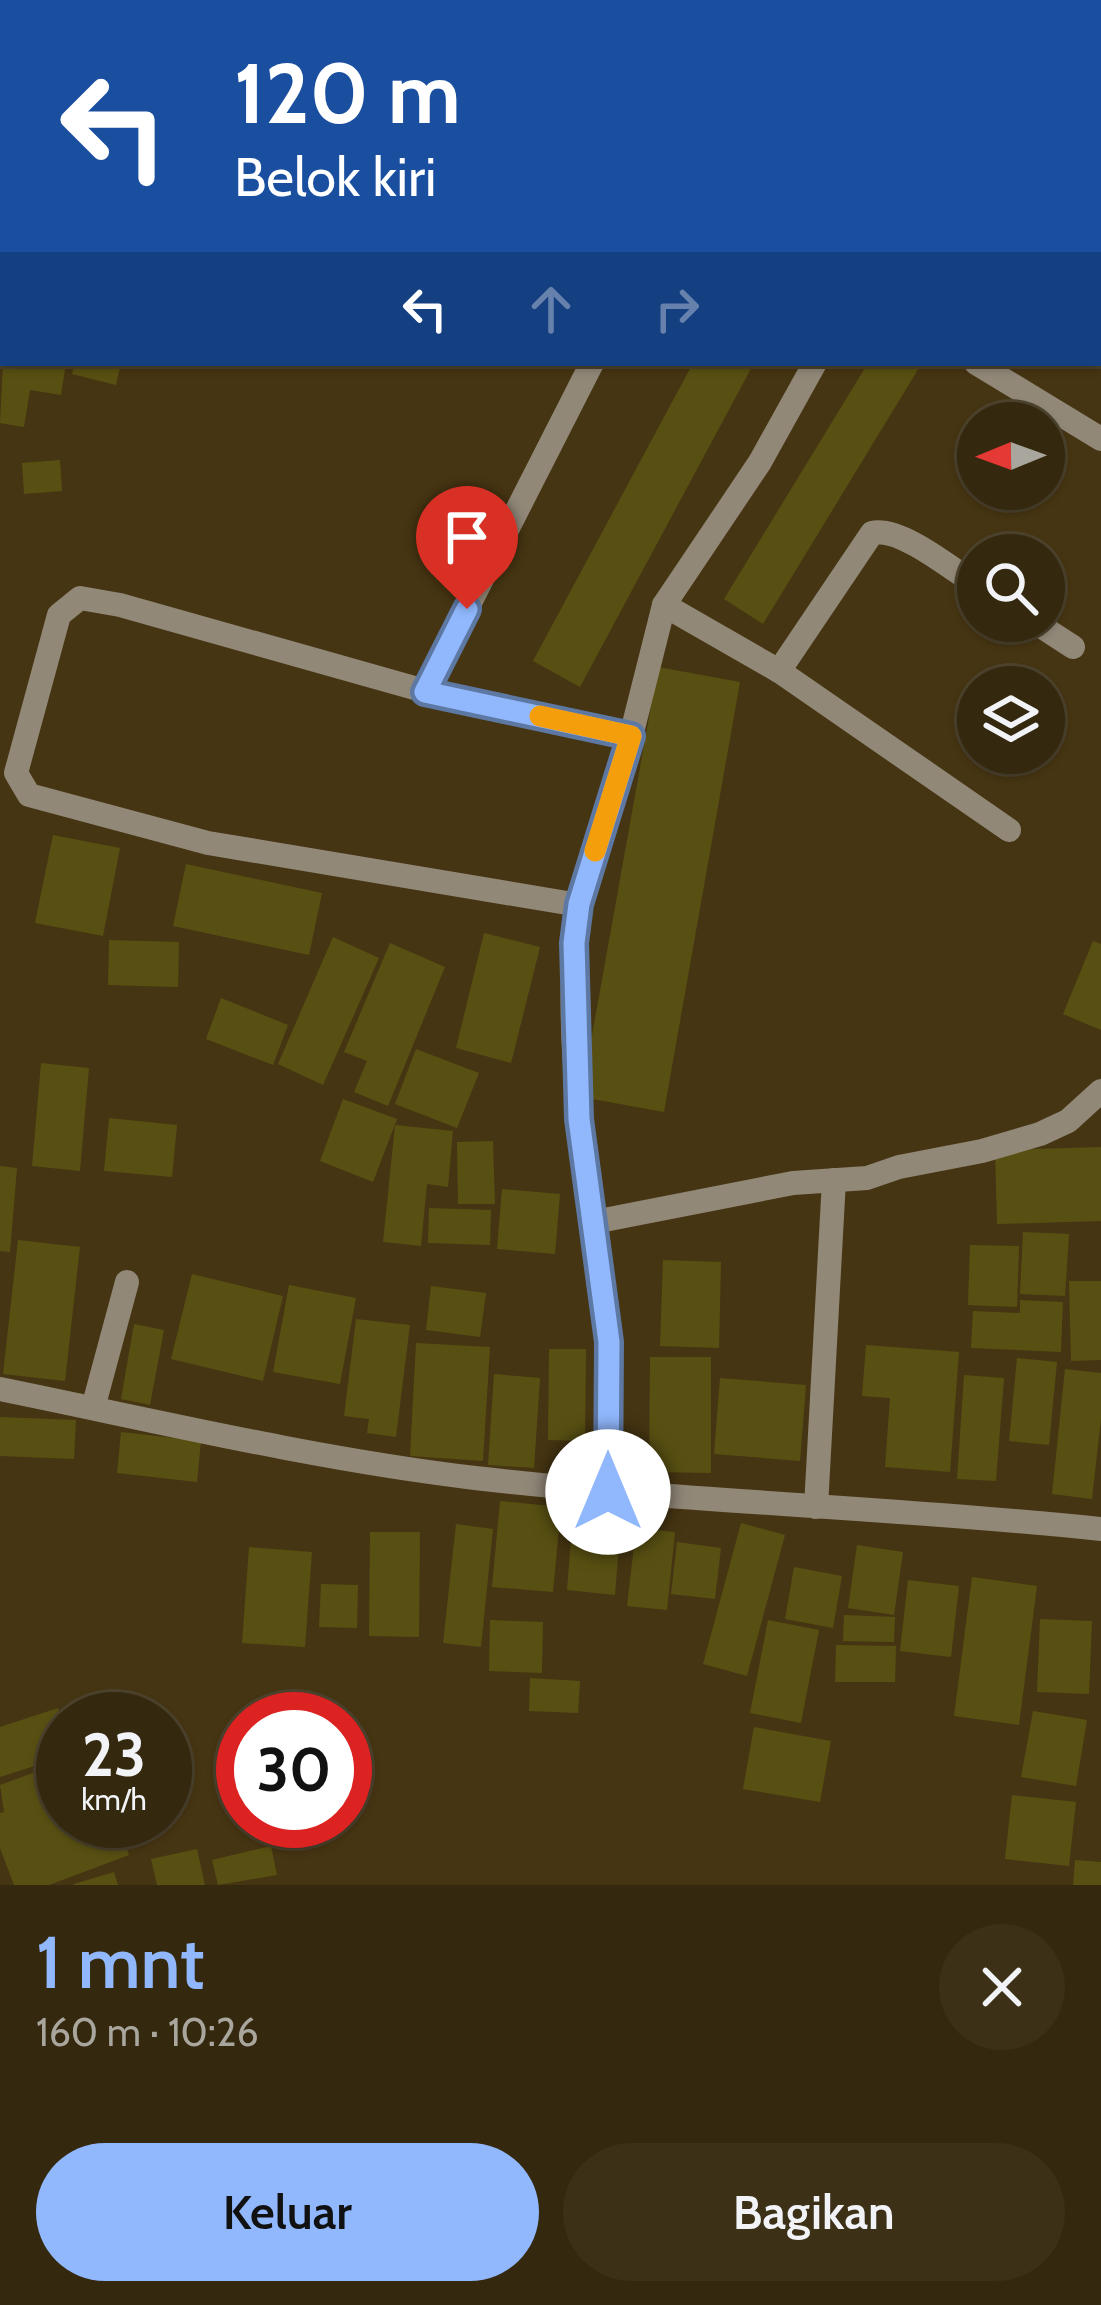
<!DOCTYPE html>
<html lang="id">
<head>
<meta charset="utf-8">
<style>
	body { margin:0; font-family:Cabin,sans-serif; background:#3c3017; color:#f1f3f6; height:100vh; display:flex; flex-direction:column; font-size:45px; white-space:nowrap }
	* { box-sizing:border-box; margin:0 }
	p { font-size:39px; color:#a9a69e }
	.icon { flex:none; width:66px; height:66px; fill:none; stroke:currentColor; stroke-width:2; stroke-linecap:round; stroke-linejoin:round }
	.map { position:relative; height:1885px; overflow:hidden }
	.side { display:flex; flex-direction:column; background:#34280e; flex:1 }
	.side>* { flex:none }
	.banner { position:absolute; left:0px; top:0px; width:1101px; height:366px; box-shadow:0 3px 9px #0004,0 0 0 3px #4e442e; background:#1a4fa0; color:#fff; overflow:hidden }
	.needle { width:78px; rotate:269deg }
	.controls { position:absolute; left:957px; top:402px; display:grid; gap:24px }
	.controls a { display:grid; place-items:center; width:108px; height:108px; border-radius:50%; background:#34280e; box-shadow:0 3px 9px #0004,0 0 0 3px #4e442e; font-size:60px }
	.speed { position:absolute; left:36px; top:1692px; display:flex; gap:24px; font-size:60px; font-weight:700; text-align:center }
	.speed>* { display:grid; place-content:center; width:156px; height:156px; border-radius:50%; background:#34280e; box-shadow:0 3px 9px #0004,0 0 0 3px #4e442e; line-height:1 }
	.speed small { font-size:30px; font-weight:400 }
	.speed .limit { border:18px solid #d22; background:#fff; color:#111 }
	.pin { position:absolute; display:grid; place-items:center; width:102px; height:102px; color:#fff; margin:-123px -51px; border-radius:50% 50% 50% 0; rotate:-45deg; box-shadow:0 0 12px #0007 }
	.pin .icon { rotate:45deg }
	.me { position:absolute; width:132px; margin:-66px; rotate:0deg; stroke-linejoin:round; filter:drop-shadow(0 0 9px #0008) }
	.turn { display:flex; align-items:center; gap:42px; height:252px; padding:0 36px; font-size:54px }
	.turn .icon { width:156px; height:156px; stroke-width:2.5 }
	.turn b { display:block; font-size:84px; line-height:102px }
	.lanes { display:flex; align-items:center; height:114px; padding:0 36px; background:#0003; justify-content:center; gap:60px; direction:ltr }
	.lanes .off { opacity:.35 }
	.round { display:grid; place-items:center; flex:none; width:126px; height:126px; border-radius:63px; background:#3c3017 }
	.overview { display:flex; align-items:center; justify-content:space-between; height:204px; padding:0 36px }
	h1 { font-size:72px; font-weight:600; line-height:90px; color:#91b8fd }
	.primary-button { display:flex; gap:24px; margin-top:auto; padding:24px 36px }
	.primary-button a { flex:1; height:138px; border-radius:72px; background:#91b8fd; color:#111; font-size:48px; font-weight:600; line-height:138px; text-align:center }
	.primary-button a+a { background:#3c3017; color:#f1f3f6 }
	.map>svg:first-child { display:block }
	.building { fill:#585012 }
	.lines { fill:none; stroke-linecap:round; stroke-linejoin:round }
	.street { stroke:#918878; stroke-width:24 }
	.route-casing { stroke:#5e78a4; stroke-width:30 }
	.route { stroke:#91b8fd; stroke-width:21 }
	.slow { stroke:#f59e0b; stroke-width:21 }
</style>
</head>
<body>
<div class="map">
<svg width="1101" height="1885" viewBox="0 0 1101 1885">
	<rect width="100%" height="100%" fill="#463512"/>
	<!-- building -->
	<g class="building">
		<path d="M 3,363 L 66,363 L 61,395 L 30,390 L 24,427 L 0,423 Z"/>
		<path d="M 75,363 L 121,363 L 116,385 L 72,374 Z"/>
		<path d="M 693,363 L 754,363 L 580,687 L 533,661 Z"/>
		<path d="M 868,363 L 922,363 L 763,624 L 724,599 Z"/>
		<path d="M 60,460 L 62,491 L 24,494 L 22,463 Z"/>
		<path d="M 658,667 L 740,682 L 664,1112 L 581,1097 Z"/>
		<path d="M 53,835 L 120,848 L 103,936 L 35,923 Z"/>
		<path d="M 186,864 L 322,893 L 309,955 L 173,926 Z"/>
		<path d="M 484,933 L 540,947 L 511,1063 L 456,1048 Z"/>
		<path d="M 333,937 L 379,958 L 323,1085 L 278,1064 Z"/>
		<path d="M 109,940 L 179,942 L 178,987 L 108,985 Z"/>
		<path d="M 1093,941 L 1101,944 L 1101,1030 L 1063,1014 Z"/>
		<path d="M 390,943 L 445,967 L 388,1106 L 354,1092 L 367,1061 L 344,1052 Z"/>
		<path d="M 221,998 L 288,1025 L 273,1065 L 206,1039 Z"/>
		<path d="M 416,1049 L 479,1073 L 457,1128 L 395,1104 Z"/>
		<path d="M 41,1063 L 89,1068 L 80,1171 L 32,1166 Z"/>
		<path d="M 343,1099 L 397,1119 L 373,1182 L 320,1161 Z"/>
		<path d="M 109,1118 L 177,1125 L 172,1177 L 104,1171 Z"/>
		<path d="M 395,1125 L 453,1131 L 448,1187 L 427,1184 L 421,1246 L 383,1242 Z"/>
		<path d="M 493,1141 L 495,1204 L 458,1204 L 457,1142 Z"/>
		<path d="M 1101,1147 L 1101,1221 L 997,1224 L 995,1150 Z"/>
		<path d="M 0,1166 L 17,1168 L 10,1252 L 0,1251 Z"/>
		<path d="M 502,1189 L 560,1194 L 555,1254 L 497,1249 Z"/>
		<path d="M 429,1208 L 491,1210 L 490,1245 L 428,1243 Z"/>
		<path d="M 1023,1232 L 1069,1234 L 1065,1296 L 1020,1294 Z"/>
		<path d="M 18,1240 L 80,1247 L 65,1381 L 3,1374 Z"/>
		<path d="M 970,1245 L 1019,1246 L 1017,1307 L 968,1305 Z"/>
		<path d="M 663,1260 L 721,1262 L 719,1348 L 660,1346 Z"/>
		<path d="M 192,1274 L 283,1296 L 263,1381 L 171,1359 Z"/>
		<path d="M 1069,1281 L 1101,1281 L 1101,1360 L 1071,1361 Z"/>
		<path d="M 289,1285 L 356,1298 L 340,1384 L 273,1372 Z"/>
		<path d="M 431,1286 L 486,1293 L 480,1337 L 426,1330 Z"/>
		<path d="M 1020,1300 L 1063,1302 L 1061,1352 L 971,1348 L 973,1311 L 1020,1313 Z"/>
		<path d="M 356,1319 L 410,1325 L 396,1437 L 367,1433 L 369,1419 L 344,1416 Z"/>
		<path d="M 134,1324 L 164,1330 L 150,1405 L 121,1399 Z"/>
		<path d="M 416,1343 L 490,1347 L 483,1461 L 410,1456 Z"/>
		<path d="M 866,1345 L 959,1352 L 950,1472 L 885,1467 L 890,1398 L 862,1396 Z"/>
		<path d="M 549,1349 L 586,1349 L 585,1441 L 548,1440 Z"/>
		<path d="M 650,1357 L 711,1357 L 711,1473 L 649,1472 Z"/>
		<path d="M 1017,1358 L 1057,1362 L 1049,1445 L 1009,1441 Z"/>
		<path d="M 1065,1369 L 1101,1373 L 1101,1419 L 1092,1499 L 1052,1494 Z"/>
		<path d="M 494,1374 L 540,1378 L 534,1468 L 488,1465 Z"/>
		<path d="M 964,1375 L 1004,1378 L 996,1481 L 957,1479 Z"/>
		<path d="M 720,1378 L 806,1385 L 800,1461 L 714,1454 Z"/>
		<path d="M 0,1417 L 76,1420 L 74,1459 L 0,1456 Z"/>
		<path d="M 121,1432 L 201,1441 L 197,1482 L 117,1473 Z"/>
		<path d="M 500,1501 L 561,1507 L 553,1592 L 492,1587 Z"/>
		<path d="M 573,1514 L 621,1518 L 615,1595 L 567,1590 Z"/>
		<path d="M 741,1523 L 785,1535 L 747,1676 L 703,1664 Z"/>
		<path d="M 456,1524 L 493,1529 L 481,1647 L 443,1643 Z"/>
		<path d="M 636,1528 L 675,1532 L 667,1610 L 627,1606 Z"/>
		<path d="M 370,1532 L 420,1532 L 419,1637 L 369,1636 Z"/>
		<path d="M 677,1542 L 721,1548 L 715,1599 L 671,1594 Z"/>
		<path d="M 857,1545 L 903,1552 L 894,1615 L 848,1608 Z"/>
		<path d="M 249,1547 L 312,1552 L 305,1647 L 242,1643 Z"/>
		<path d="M 794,1567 L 842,1576 L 833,1628 L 785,1619 Z"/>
		<path d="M 972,1577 L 1037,1586 L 1019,1725 L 954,1716 Z"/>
		<path d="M 908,1580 L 959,1586 L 951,1657 L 900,1651 Z"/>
		<path d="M 321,1584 L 358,1585 L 357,1628 L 319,1627 Z"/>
		<path d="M 844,1615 L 895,1617 L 894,1642 L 843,1641 Z"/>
		<path d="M 1040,1619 L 1092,1621 L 1089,1694 L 1037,1692 Z"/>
		<path d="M 490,1620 L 543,1622 L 542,1673 L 489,1671 Z"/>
		<path d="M 768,1620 L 819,1630 L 801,1723 L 750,1713 Z"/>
		<path d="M 836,1645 L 896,1646 L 895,1682 L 835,1682 Z"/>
		<path d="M 530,1678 L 580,1681 L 578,1713 L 529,1711 Z"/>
		<path d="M 58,1708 L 63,1724 L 63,1757 L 0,1777 L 0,1727 Z"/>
		<path d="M 1033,1711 L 1087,1720 L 1076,1786 L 1021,1777 Z"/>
		<path d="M 754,1727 L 831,1741 L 820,1802 L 743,1789 Z"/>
		<path d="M 63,1762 L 63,1821 L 117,1821 L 129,1855 L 49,1885 L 14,1885 L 0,1848 L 0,1813 L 4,1812 L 0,1785 Z"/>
		<path d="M 1012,1795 L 1076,1802 L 1069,1866 L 1005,1859 Z"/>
		<path d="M 271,1846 L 277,1875 L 218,1885 L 212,1860 Z"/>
		<path d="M 197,1849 L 205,1885 L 157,1885 L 151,1859 Z"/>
		<path d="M 1075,1860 L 1101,1862 L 1101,1885 L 1073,1885 Z"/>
		<path d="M 114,1872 L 118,1885 L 74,1885 L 74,1884 Z"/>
	</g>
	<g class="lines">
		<!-- street -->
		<g class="street">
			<path d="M 655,0 L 655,3"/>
			<path d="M 101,3 L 102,0"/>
			<path d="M 976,363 L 1101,439"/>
			<path d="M 664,605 L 779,671 L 1009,830"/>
			<path d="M 1033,621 L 1073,647"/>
			<path d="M 779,671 L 872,533 C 900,526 953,570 978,586"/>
			<path d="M 425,691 L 592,363"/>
			<path d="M 579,905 L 631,736 L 664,605 L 760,462 L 815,363"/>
			<path d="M 594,1222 L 793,1183 L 867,1178 L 899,1167 L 982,1151 L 1040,1134 L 1068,1121 L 1101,1091"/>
			<path d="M 0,1389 C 157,1421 315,1459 475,1478 C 683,1502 893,1507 1101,1529"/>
			<path d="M 93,1408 L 127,1282"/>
			<path d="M 608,1493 C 608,1441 613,1387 608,1336 C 593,1193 558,1048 579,905 L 208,843 L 29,795 L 16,773 L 59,615 L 80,598 L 120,605 L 425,691 L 631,736"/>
			<path d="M 816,1507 L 834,1180"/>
		</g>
	</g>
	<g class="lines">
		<!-- route casing -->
		<g class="route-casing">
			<path id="route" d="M 467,609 L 425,692 L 631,736 L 579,904 L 574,943 L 579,1119 L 609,1342 L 608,1492"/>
		</g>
		<!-- route -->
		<use href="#route" class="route"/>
		<!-- slow -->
		<path class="slow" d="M 540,716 L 631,736 L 595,851"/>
	</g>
</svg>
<div class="controls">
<a><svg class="needle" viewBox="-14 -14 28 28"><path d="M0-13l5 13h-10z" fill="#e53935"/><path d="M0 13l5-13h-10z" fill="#a9a69e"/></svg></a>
<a><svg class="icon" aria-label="search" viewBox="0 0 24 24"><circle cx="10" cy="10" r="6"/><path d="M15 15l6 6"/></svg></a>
<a><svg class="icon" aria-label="layers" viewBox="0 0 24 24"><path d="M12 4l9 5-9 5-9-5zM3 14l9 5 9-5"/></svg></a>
</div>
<div class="speed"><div>23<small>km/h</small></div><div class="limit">30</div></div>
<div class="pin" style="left:467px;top:609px;background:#d93025"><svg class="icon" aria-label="arrive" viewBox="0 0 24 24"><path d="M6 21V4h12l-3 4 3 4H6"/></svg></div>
<svg class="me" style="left:608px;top:1492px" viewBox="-20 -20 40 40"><circle r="19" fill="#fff"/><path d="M0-13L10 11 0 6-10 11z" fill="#91b8fd"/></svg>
<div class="banner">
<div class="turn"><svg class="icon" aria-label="left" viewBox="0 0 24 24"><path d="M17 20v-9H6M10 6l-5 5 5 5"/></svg><div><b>120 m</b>Belok kiri</div></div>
<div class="lanes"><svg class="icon" aria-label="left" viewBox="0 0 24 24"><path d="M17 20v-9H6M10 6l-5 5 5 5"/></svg><svg class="icon off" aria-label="ahead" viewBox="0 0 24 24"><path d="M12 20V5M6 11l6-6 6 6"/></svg><svg class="icon off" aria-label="right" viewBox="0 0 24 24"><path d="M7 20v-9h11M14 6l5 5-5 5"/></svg></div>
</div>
</div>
<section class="side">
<div class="overview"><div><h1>1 mnt</h1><p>160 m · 10:26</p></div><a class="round"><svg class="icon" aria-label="close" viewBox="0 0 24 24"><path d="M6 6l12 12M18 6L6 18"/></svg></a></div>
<div class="primary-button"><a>Keluar</a><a>Bagikan</a></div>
</section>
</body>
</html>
